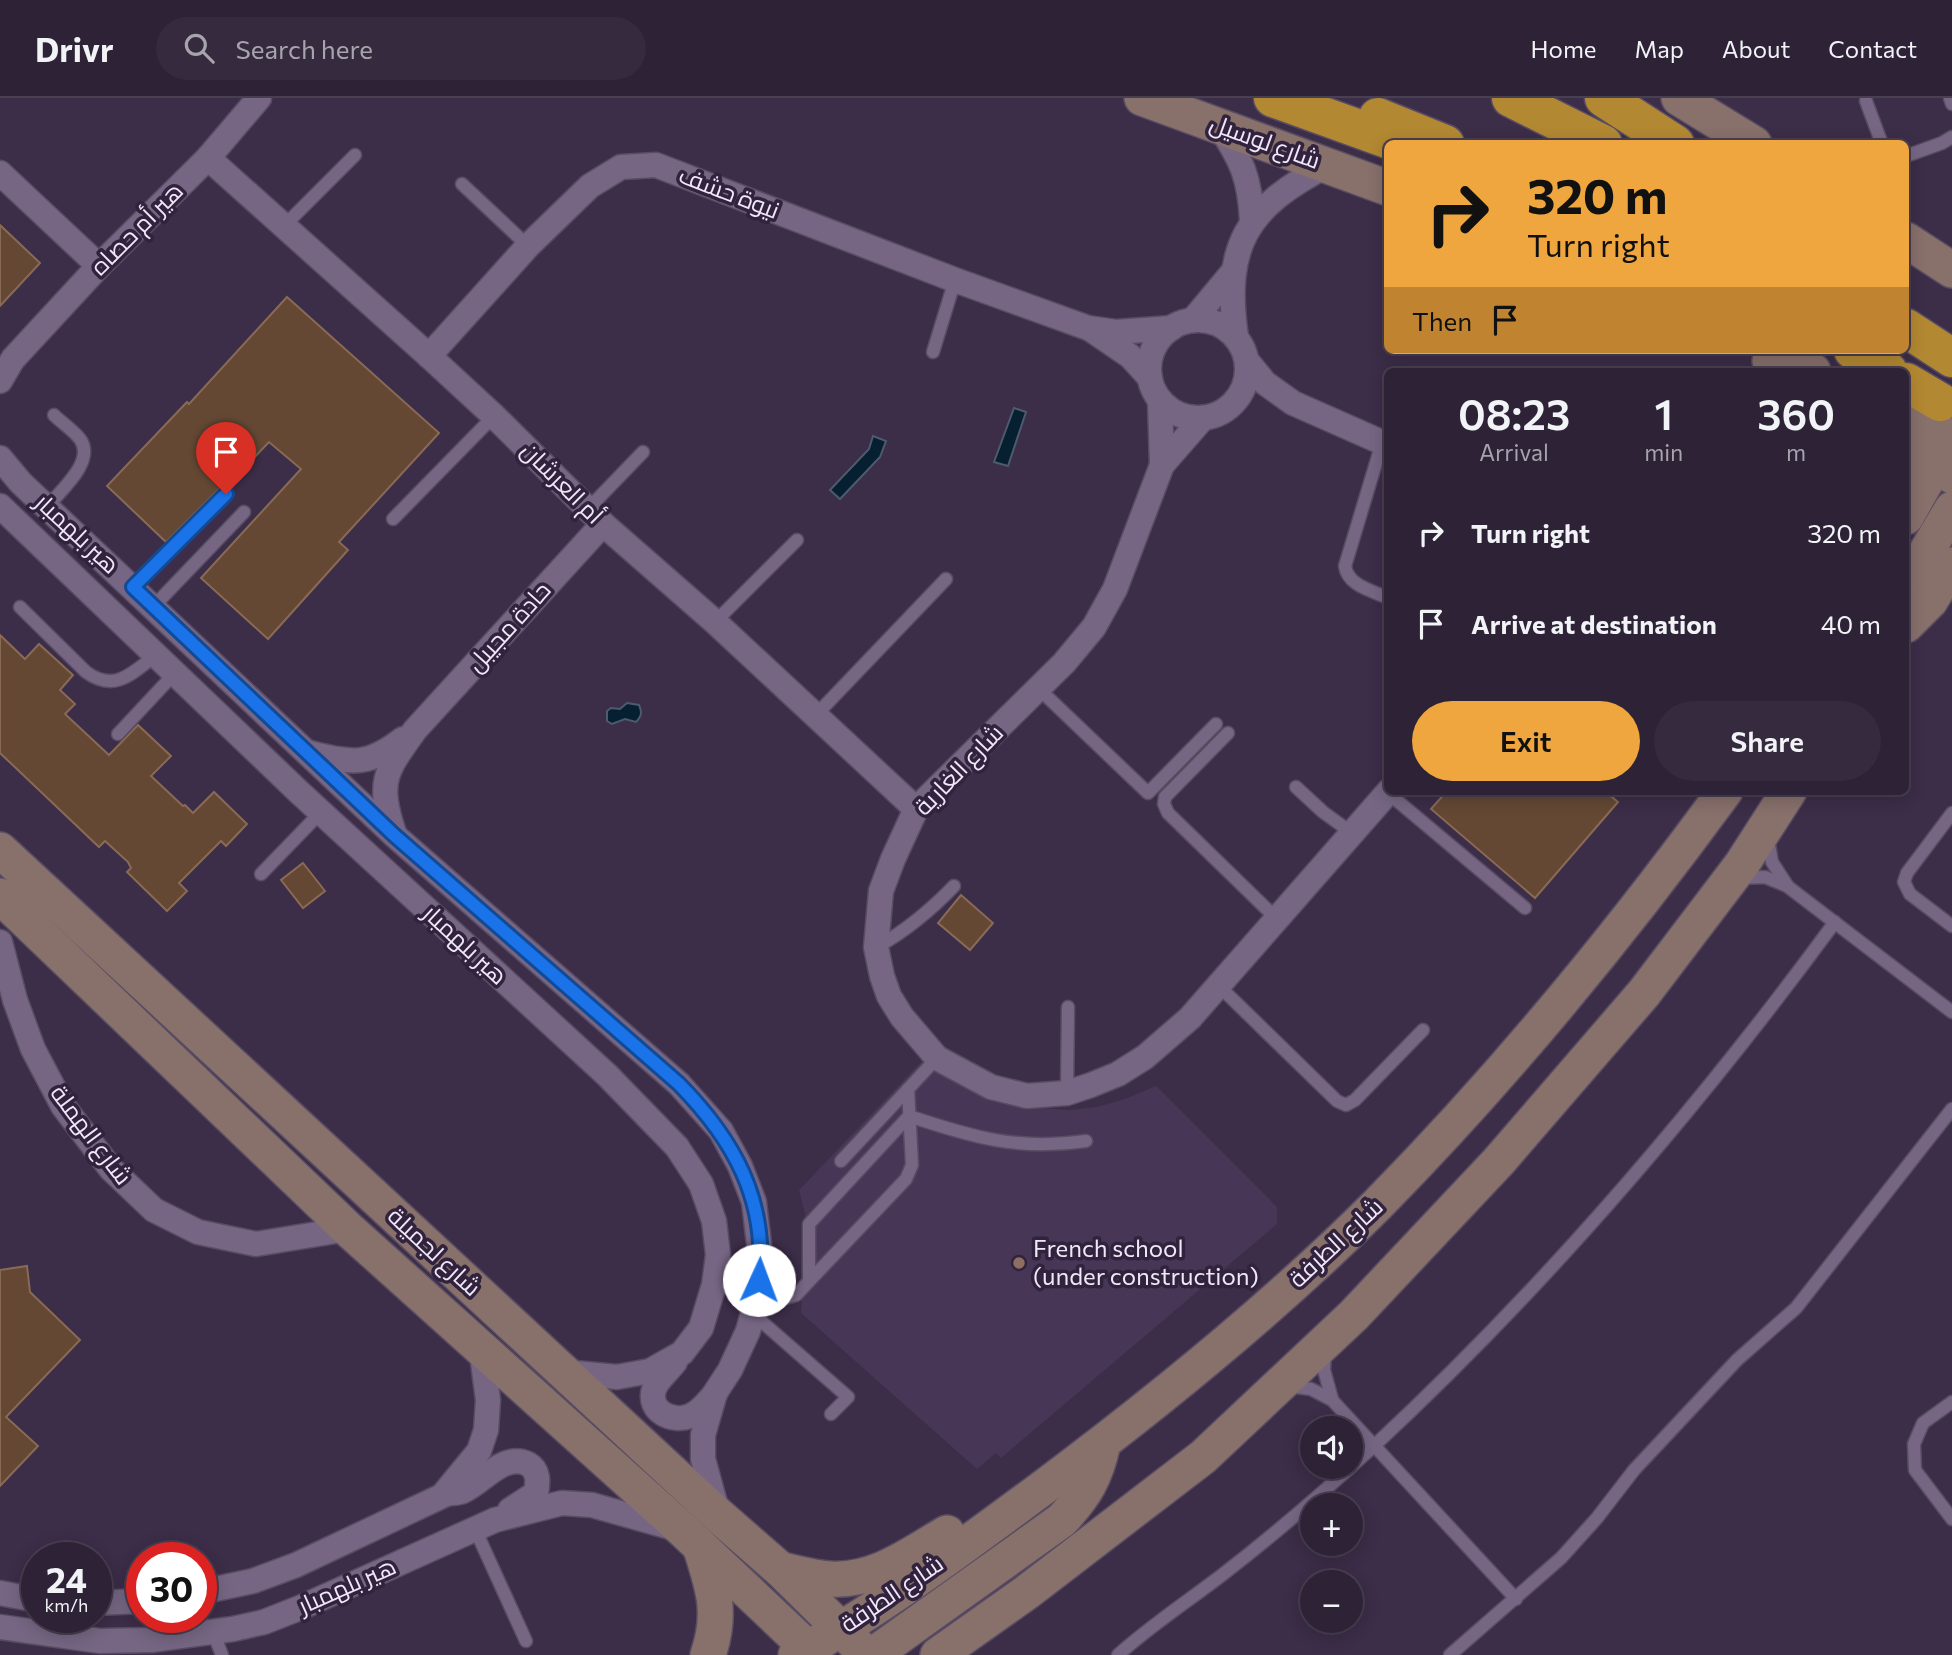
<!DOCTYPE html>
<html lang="en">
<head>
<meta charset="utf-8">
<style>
	body { margin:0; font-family:Commissioner,Cairo,sans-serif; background:#352a3e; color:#f1f3f6; height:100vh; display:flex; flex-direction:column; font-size:26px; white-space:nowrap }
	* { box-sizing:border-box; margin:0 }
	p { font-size:23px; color:#a7a4ad }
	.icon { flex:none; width:38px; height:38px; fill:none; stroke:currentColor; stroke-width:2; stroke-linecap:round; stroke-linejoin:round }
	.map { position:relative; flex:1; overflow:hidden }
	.side { position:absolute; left:1384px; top:270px; width:525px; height:427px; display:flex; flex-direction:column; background:#2d2236; border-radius:10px; box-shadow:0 4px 18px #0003,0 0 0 2px #483f51 }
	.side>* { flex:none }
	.banner { position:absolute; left:1384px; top:42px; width:525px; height:214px; border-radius:10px; box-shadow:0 4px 18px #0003,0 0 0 2px #483f51; background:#f0a63e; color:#111; overflow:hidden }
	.controls { position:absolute; left:1300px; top:1318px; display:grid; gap:14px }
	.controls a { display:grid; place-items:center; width:63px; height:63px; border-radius:50%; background:#2d2236; box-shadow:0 4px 18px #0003,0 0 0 2px #483f51; font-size:35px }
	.speed { position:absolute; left:21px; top:1444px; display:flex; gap:14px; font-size:35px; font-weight:700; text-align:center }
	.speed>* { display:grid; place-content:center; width:91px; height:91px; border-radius:50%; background:#2d2236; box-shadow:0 4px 18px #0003,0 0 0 2px #483f51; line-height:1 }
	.speed small { font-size:18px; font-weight:400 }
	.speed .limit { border:10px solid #d22; background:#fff; color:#111 }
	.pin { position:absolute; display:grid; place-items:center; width:60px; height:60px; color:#fff; margin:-72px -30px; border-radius:50% 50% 50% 0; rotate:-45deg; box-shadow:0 0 7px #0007 }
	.pin .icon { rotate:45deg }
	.me { position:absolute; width:77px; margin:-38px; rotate:2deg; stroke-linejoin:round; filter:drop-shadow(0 0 5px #0008) }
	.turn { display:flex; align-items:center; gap:24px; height:147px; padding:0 28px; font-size:32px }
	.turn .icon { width:91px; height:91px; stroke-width:2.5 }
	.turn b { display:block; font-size:49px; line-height:60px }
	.then { display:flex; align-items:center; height:66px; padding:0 28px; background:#0003; gap:14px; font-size:26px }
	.eta { display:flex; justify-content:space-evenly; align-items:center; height:119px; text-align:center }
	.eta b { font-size:42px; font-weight:600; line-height:49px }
	.primary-button { display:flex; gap:14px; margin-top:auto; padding:14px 28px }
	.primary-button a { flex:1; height:80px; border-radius:42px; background:#f0a63e; color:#111; font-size:28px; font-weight:600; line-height:80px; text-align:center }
	.primary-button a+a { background:#352a3e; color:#f1f3f6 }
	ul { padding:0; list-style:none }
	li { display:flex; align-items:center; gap:21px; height:91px; padding:0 28px }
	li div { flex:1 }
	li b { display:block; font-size:26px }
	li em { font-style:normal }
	header { display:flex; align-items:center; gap:42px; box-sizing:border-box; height:98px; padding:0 35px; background:#2d2236; border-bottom:2px solid #483f51 }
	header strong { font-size:33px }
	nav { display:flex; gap:38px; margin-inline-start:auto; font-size:24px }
	.search { width:490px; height:63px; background:#352a3e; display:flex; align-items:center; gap:18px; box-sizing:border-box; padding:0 24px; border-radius:38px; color:#a7a4ad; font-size:26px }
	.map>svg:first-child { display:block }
	.built { fill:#483657 }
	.water { fill:#061f31; stroke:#4c5b6d; stroke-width:2 }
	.building { fill:#644834; stroke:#886a55; stroke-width:2 }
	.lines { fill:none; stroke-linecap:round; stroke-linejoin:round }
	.lane-casing { stroke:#584c63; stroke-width:15 }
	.street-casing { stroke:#584c63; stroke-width:27 }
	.secondary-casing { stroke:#584c63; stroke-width:38 }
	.highway-casing { stroke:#584c63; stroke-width:41 }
	.lane { stroke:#766684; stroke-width:12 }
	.street { stroke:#766684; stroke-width:24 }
	.secondary { stroke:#88706b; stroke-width:35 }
	.highway { stroke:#b38832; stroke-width:38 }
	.route-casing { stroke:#114b97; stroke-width:18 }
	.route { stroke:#1a73e8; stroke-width:12 }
	.education-dot { fill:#8d6e63; stroke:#31233d; stroke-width:2.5 }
	.labels { text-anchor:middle; stroke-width:7; stroke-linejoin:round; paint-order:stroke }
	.street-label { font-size:24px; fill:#f0e7f8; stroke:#31233d }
	.poi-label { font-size:24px; fill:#f0e7f8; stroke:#31233d; text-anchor:start }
</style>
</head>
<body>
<header>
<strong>Drivr</strong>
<div class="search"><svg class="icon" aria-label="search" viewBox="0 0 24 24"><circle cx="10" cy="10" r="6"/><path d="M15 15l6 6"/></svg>Search here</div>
<nav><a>Home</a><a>Map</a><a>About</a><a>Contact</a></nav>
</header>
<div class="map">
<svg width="1952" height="1557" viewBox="0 0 1952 1557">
	<rect width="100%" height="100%" fill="#3c2d48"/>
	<!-- built -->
	<path class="built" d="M 925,960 L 1024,1009 L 1070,1012 L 1097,1009 L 1125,1001 L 1156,988 L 1277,1109 L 1277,1126 L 1001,1360 L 996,1355 L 977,1371 L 801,1215 L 806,1149 L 805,1116 L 799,1092 Z"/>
	<!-- water -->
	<g class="water">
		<path d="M 1014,310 L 1026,314 L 1008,368 L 994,364 Z"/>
		<path d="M 873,338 L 886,343 L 880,359 L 840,401 L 830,392 L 869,351 Z"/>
		<path d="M 627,605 L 639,607 C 642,614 642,618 636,624 L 625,621 L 612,626 L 607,623 L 607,613 L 611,610 L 620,611 Z"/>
	</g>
	<!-- building -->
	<g class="building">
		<path d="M 0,127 L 40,165 L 0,208 Z"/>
		<path d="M 287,199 L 439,335 L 339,444 L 348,452 L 268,541 L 201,480 L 301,371 L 269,344 L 228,387 L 220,390 L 166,444 L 107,388 L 187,304 L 189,306 Z"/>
		<path d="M 0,537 L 25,561 L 39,546 L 73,577 L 60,592 L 75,606 L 65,616 L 109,657 L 138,627 L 171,658 L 151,678 L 183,708 L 185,707 L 193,715 L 214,694 L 247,726 L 226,748 L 221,743 L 179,785 L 187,793 L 167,813 L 127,774 L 131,770 L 128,764 L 105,743 L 99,749 L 0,655 Z"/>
		<path d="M 1447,693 L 1605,693 L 1618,704 L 1535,800 L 1431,711 Z"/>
		<path d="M 303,765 L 325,793 L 303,810 L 281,782 Z"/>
		<path d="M 961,797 L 993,825 L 970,852 L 938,825 Z"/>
		<path d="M 27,1168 L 30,1194 L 80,1242 L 6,1319 L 38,1348 L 0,1388 L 0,1172 Z"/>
	</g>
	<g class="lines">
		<!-- lane casing -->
		<g class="lane-casing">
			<g id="lane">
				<path d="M 1950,0 L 1952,6"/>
				<path d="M 1866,3 L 1882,46"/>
				<path d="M 1906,58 L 1942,45 L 1952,39"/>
				<path d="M 462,86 L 528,148"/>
				<path d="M 284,128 L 355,57"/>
				<path d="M 933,254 L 955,182"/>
				<path d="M 1382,345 L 1345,468 C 1348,488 1371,492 1388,500"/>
				<path d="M 48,408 C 61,392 96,363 80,341 C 73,332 62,325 54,317"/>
				<path d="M 589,410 L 643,354"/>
				<path d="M 393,421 L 494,318"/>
				<path d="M 133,489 L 226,396"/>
				<path d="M 154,508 L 244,414"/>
				<path d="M 20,509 L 86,574 C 115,595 132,575 156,557"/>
				<path d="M 715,524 L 797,442"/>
				<path d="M 1038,590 L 1148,695 L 1216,626"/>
				<path d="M 816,617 L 946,481"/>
				<path d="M 1228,635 L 1165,699 L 1164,706 L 1168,715 L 1277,821"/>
				<path d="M 118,636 L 175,575"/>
				<path d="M 1296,689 L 1323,714 L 1352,735"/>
				<path d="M 1388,695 L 1525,810"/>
				<path d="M 1952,715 L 1907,775 L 1904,784 L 1910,796 L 1952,828"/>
				<path d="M 1768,741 L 1772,764 L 1787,787"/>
				<path d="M 261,776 L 321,714"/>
				<path d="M 1738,780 L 1765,779 L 1787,788 L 1952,914"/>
				<path d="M 877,849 C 907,832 930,813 954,788"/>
				<path d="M 1219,888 L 1337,1003 L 1346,1007 L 1355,1002 L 1423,932"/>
				<path d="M 1067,995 L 1068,909"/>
				<path d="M 841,1063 L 937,960"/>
				<path d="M 809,1181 L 809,1126 L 909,1018 C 972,1039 1018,1053 1086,1043"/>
				<path d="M 757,1200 L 782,1201 L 796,1197 L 906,1081 L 912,1067 L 908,991"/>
				<path d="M 753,1216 L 848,1299 L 831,1316"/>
				<path d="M 1325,1254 L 1324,1272 L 1332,1301"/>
				<path d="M 1288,1288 L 1311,1291 L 1332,1302 L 1516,1501"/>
				<path d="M 1952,1304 L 1923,1325 L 1914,1346 L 1915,1372 L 1952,1421"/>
				<path d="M 475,1431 L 526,1543"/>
				<path d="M 213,1534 L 222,1557"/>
				<path d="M 1118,1557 C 1150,1528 1188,1503 1222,1477 C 1275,1436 1326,1392 1375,1347 C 1547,1187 1696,1013 1835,824"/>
				<path d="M 1450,1557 L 1561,1460 L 1597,1420 L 1634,1372 L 1737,1262 L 1796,1210 L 1952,1011"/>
			</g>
		</g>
		<!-- street casing -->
		<g class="street-casing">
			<g id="street">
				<path d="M 1219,28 C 1242,63 1250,80 1252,123"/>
				<path d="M 208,60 L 429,258 L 494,318 L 603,426 L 715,524 L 916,711"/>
				<path d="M 0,75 L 99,168"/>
				<circle cx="1198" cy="271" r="49"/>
				<path d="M 1193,222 L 1233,174"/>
				<path d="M 1092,232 L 1130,258 L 1150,280"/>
				<path d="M 1236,239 C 1223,148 1246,109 1328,67"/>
				<path d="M 429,258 L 528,148 L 590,88 L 621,69 L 656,67 L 955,182 L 1088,230 L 1116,234 L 1172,230"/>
				<path d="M 1247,263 L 1265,285 L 1293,305 L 1388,347"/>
				<path d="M 0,283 L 13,261 L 99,168 L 208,60 L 259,0"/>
				<path d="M 1160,303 L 1162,367"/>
				<path d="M 1203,320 L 1162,367 L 1115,491 L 1094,529 L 1064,565 L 916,711 L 893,761 L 881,793 L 876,849 L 882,878 L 889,898 L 902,919 L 937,960 L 991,989 L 1027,998 L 1067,995 L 1091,987 L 1118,976 L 1145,959 L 1190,920 L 1389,693"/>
				<path d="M 0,360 L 21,385 L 394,737 L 679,986 L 721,1033 L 740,1068 L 754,1104 L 761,1163 L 757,1200 L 748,1233 L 730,1272 L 715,1295 L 703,1337 L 703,1361 L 718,1416"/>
				<path d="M 0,408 L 300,695 L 607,977 L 677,1049 L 701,1086 L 714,1123 L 718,1157 L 714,1187 L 701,1230 L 682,1255 L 650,1273 L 617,1279 L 564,1274"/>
				<path d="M 310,655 C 353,665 367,669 403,641"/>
				<path d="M 394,735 C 377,683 385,674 415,632 L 603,426"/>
				<path d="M 0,844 L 15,902 L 33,951 L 63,1008 L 111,1071 L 154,1112 L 198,1134 L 256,1146 L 348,1131"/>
				<path d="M 675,1264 C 669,1272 657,1282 654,1291 C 647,1313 672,1325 690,1318 C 701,1314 707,1304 715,1296"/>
				<path d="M 447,1396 C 452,1395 458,1395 463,1393 C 483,1384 504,1354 528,1366 C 539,1372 538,1384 536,1395 L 510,1412"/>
				<path d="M 201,1494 L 253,1483 L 296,1467 L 442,1398 L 479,1353 L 486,1332 L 488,1302 L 481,1249"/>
				<path d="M 0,1495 L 37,1502"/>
				<path d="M 96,1505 L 142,1503"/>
				<path d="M 0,1529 L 100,1543 L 151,1542 L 233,1531 L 264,1524 L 302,1509 L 495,1422 L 562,1405 L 592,1407 L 677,1431"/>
			</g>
		</g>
		<!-- secondary casing -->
		<g class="secondary-casing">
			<g id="secondary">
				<path d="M 1142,0 L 1388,90"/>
				<path d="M 1679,0 L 1754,46"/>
				<path d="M 1906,142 L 1952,172"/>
				<path d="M 1770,263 L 1813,273"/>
				<path d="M 1906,320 L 1936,336 L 1952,340"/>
				<path d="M 1906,351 L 1952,378"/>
				<path d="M 1906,419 L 1952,337"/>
				<path d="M 1906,488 L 1952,411"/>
				<path d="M 1906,527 L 1930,503 L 1952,467"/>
				<path d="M 0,752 L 718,1417 L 781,1472 L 867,1557"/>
				<path d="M 0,798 L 348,1131 L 683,1432 L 815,1557"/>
				<path d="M 701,1451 C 714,1491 722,1516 708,1557"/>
				<path d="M 781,1472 C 797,1475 814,1480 830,1481 C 875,1484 911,1456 947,1435"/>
				<path d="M 796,1557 C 882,1510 961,1450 1040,1392 C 1158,1304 1274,1210 1378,1106 C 1504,978 1619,838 1725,693"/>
				<path d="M 873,1557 L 1062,1422 C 1085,1397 1096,1379 1103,1345"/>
				<path d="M 938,1557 L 1027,1494 L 1203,1359 L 1354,1217 L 1499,1063 L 1644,895 L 1742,766 L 1789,693"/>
			</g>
		</g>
		<!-- highway casing -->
		<g class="highway-casing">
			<g id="highway">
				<path d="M 1273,0 L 1401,46"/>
				<path d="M 1511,0 L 1603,46"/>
				<path d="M 1604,0 L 1675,46"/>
				<path d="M 1378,19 L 1445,46"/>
				<path d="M 1906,230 L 1952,260"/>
				<path d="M 1853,252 L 1888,273"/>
				<path d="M 1906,284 L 1940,304"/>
			</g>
		</g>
		<!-- lane -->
		<use href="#lane" class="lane"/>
		<!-- street -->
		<use href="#street" class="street"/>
		<!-- secondary -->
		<use href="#secondary" class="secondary"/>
		<!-- highway -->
		<use href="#highway" class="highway"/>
	</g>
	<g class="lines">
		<!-- route casing -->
		<g class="route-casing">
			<path id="route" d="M 226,396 L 133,489 L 394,737 L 679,986 C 733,1041 768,1102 759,1182"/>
		</g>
		<!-- route -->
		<use href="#route" class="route"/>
	</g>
	<!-- markers -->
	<circle class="education-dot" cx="1019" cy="1165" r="7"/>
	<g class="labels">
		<!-- street labels -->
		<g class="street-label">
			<text transform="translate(1265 44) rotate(20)" y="8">شارع لوسيل</text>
			<text transform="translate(729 95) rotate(21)" y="8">نيوة حشف</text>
			<text transform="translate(137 131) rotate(-45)" y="8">هير أم حصاه</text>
			<text transform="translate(562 385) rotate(45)" y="8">أم العرشان</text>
			<text transform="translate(77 436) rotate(43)" y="8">هير بلهمبار</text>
			<text transform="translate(509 529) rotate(-48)" y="8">حادة مجيبل</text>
			<text transform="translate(959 672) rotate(-46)" y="8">شارع الغارية</text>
			<text transform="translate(465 847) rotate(43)" y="8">هير بلهمبار</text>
			<text transform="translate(91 1037) rotate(53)" y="8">شارع الهملة</text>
			<text transform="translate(1336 1145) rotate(-43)" y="8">شارع الطرفة</text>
			<text transform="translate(434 1154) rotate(43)" y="8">شارع لجميلة</text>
			<text transform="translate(347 1488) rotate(-24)" y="8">هير بلهمبار</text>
			<text transform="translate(892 1496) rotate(-34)" y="8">شارع الطرفة</text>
		</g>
		<!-- poi labels -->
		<g class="poi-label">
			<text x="1033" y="1159">French school<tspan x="1033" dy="28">(under construction)</tspan></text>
		</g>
	</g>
</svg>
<div class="controls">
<a><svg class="icon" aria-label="sound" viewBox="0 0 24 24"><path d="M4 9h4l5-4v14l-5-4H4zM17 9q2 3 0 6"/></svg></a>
<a>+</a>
<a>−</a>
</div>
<div class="speed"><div>24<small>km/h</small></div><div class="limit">30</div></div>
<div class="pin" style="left:226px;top:396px;background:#d93025"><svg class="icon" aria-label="arrive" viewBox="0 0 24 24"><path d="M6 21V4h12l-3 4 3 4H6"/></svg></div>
<svg class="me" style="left:759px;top:1182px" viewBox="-20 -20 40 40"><circle r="19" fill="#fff"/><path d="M0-13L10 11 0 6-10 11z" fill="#1a73e8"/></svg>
<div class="banner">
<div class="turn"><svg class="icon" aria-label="right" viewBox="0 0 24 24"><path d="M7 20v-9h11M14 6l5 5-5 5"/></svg><div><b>320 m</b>Turn right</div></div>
<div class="then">Then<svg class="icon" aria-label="arrive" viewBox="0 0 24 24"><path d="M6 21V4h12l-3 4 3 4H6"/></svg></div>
</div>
<section class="side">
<div class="eta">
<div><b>08:23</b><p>Arrival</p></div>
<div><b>1</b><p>min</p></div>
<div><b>360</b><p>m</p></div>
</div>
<ul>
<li><svg class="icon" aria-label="right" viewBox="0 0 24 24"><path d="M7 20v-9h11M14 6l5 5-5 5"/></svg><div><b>Turn right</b></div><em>320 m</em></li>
<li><svg class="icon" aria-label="arrive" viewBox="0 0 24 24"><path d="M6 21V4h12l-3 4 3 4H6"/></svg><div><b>Arrive at destination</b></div><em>40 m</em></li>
</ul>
<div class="primary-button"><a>Exit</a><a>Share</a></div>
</section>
</div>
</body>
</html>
